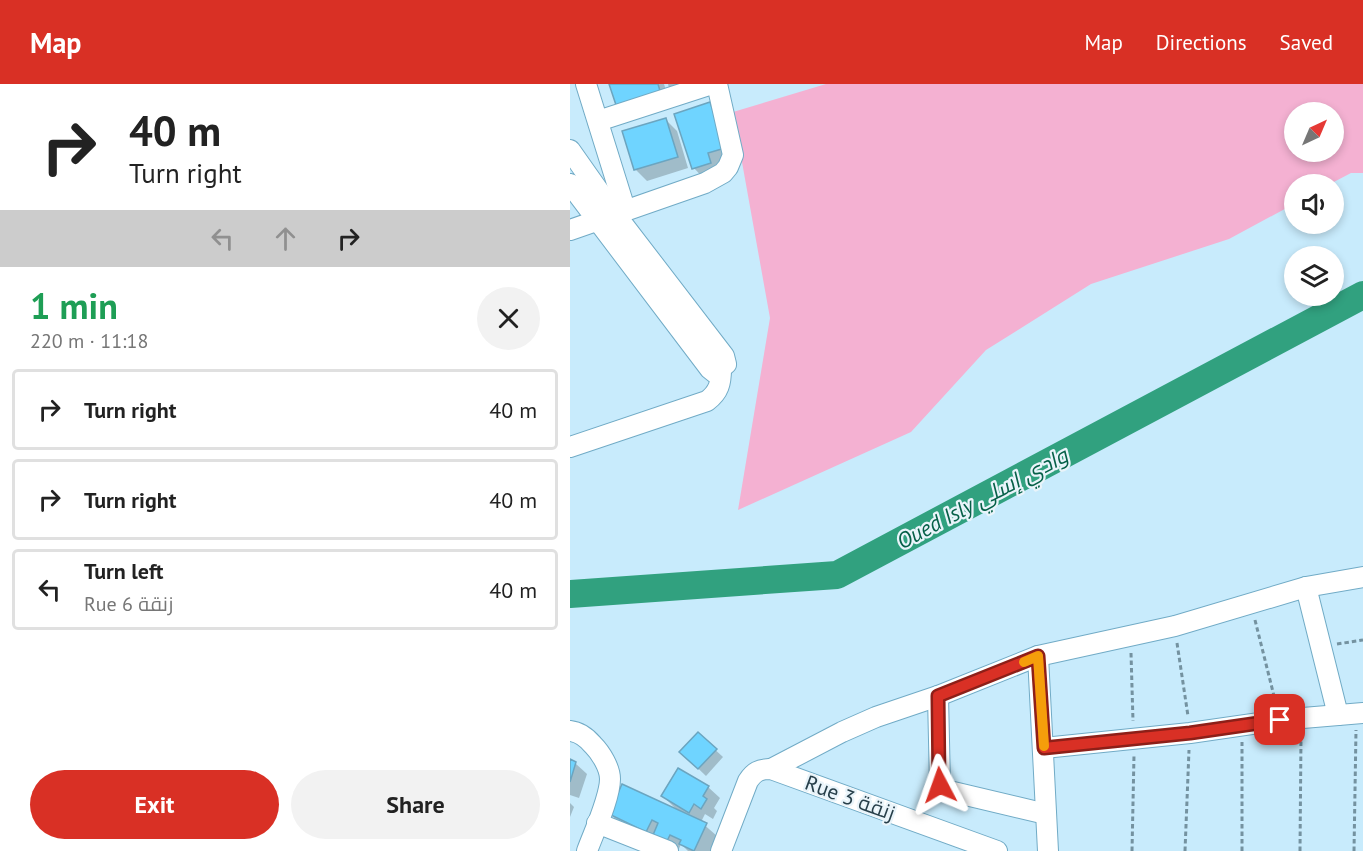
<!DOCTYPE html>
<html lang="en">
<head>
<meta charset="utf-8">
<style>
	body { margin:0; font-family:"PT Sans",Cairo,sans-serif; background:#f2f2f2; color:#222; height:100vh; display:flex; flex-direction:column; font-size:22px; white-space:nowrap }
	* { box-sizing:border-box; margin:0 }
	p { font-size:20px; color:#767676 }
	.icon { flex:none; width:33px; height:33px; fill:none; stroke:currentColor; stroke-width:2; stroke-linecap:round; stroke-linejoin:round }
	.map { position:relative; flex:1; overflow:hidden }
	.drawer { display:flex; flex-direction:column; background:#fff; width:570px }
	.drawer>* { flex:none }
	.top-card { background:#fff; color:#222; overflow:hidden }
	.needle { width:39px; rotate:44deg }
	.fabs { position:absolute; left:714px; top:18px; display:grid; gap:12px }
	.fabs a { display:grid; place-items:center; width:60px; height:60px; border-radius:50%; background:#fff; box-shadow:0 3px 9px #0003; font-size:30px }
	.pin { position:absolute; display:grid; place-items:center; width:51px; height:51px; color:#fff; margin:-26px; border-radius:12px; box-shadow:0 3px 9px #0006 }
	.me { position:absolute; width:66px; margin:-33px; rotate:356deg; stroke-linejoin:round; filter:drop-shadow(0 0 4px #0008) }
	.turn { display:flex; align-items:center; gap:21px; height:126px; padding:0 30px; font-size:27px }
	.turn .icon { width:78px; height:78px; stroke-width:2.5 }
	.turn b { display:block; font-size:42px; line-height:51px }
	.lanes { display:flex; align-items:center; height:57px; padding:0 30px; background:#0003; justify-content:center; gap:30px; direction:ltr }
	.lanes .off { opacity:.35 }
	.round { display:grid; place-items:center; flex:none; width:63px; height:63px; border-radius:32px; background:#f2f2f2 }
	.head { display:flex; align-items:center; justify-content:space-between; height:102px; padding:0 30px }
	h1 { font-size:36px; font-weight:700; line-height:45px; color:#1e9e55 }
	.cta { display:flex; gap:12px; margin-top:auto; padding:12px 30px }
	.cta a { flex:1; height:69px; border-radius:36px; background:#d93025; color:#fff; font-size:24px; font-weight:700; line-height:69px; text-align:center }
	.cta a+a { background:#f2f2f2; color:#222 }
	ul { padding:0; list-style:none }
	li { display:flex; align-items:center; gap:18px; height:81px; margin:0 12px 9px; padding:0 18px; border:3px solid #e0e0e0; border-radius:6px }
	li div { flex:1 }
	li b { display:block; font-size:22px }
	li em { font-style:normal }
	header { display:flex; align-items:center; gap:36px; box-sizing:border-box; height:84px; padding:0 30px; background:#d93025; color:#fff }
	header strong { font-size:28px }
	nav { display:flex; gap:33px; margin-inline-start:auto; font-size:21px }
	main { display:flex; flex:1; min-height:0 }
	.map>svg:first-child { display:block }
	.green { fill:#f4b1d2; fill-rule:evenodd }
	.shadow { fill:#0003 }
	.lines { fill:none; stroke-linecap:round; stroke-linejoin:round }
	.river { stroke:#31a17f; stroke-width:28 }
	.building { fill:#6fd4ff; stroke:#6ba5c0; stroke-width:1.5 }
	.minor-casing { stroke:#71abc6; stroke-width:22 }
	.path { stroke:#7492a0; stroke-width:3; stroke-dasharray:4.5 3; stroke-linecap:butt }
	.minor { stroke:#fff; stroke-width:20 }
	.route-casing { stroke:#8d1f18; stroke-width:15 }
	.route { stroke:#d93025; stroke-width:10 }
	.slow { stroke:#f59e0b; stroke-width:10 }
	.labels { text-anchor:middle; stroke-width:4.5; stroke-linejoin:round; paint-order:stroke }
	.street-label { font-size:21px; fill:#273f4a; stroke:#e9f4fa }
	.water-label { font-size:22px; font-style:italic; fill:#066048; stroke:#e9f4fa }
</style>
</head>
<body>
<header>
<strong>Map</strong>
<nav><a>Map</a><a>Directions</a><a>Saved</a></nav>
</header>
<main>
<section class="drawer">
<div class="top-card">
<div class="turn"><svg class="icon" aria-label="right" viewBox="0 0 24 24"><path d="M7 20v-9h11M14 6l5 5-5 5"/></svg><div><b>40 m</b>Turn right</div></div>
<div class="lanes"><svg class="icon off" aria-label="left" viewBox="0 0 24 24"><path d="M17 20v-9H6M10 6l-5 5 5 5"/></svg><svg class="icon off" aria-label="ahead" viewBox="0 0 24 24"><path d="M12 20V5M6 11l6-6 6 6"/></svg><svg class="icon" aria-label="right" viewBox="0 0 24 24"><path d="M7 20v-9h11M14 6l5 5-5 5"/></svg></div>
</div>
<div class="head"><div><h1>1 min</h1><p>220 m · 11:18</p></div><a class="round"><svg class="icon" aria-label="close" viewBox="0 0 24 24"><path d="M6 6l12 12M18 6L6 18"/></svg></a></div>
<ul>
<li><svg class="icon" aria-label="right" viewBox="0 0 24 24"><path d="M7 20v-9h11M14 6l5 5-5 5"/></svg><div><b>Turn right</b></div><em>40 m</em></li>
<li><svg class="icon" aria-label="right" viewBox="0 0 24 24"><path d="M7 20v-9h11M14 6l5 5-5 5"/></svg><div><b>Turn right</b></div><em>40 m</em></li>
<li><svg class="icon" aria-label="left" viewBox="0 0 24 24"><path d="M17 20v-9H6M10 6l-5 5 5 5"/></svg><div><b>Turn left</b><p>Rue 6 زنقة</p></div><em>40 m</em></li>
</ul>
<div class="cta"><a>Exit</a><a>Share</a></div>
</section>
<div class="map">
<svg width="793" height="767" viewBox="0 0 793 767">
	<rect width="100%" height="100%" fill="#c8ebfc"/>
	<!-- green -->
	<path class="green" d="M 256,0 L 793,0 L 793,89 L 781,89 L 760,100 L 724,100 L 724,120 L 659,155 L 521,200 L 416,266 L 341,348 L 168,426 L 200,234 L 163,28 ZM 724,28 L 764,28 L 764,68 L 724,68 Z"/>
	<!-- shadow -->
	<g class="shadow">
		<path d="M 41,0 L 94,0 L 100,19 Z"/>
		<path d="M 98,0 L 151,0 L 99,4 Z"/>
		<path d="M 139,20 L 151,31 L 165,75 L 135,96 L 124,84 Z"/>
		<path d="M 95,35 L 107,47 L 118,84 L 77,97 L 65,85 Z"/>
		<path d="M 128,650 L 153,673 L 136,692 L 111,668 Z"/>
		<path d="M 0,677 L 5,679 L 17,690 L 9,714 L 0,711 Z"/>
		<path d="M 138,703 L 150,714 L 144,724 L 147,727 L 143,735 L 135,730 L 131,738 L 147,752 L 140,767 L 118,767 L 111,760 L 108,767 L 52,741 L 40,730 L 108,727 L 93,712 Z"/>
		<path d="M 0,719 L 4,723 L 0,733 Z"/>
	</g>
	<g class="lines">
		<!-- river -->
		<path class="river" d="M 0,510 L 267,491 L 793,211"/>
	</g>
	<!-- building -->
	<g class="building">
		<path d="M 39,0 L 88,0 L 90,7 L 46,21 Z"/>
		<path d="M 140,18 L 155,64 L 138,69 L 141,79 L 122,85 L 104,30 Z"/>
		<path d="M 96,34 L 108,73 L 64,86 L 52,47 Z"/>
		<path d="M 128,648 L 147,665 L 128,685 L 109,668 Z"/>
		<path d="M 0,675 L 6,678 L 0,698 Z"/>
		<path d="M 108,684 L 139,702 L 133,712 L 137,715 L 131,725 L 124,720 L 119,729 L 91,712 Z"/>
		<path d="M 52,700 L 137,739 L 124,767 L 109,760 L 111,756 L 100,751 L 97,757 L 83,751 L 88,739 L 82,736 L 76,748 L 39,730 Z"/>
	</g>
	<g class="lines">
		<!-- minor casing -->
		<g class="minor-casing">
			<g id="minor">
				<path d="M 16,0 L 55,125"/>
				<path d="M 28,37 L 142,0"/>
				<path d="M 0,66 L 45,130 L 154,272 L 156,280 L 145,289 L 140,285 L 0,100"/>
				<path d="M 0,146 L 135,99 L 153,89 L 158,83 L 163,71 L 147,0"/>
				<path d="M 0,363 L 137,317 C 149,308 151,299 151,285"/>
				<path d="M 736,503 L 768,631"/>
				<path d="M 468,572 L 478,767"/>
				<path d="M 368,612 L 370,701 L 379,707 L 476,730"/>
				<path d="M 0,647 C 10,648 17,654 23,661 C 31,669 40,684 40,695 C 40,714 24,748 17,767"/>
				<path d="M 474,664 L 620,649 L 709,636 L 793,629"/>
				<path d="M 201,685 L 272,648 L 306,633 L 368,612 L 468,572 L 605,542 L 736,503 L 793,493"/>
				<path d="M 27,739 L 98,767"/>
				<path d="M 151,767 L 178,697 C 184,688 189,685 201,685 L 427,767"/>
			</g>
		</g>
		<!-- path -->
		<g class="path">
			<path d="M 685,536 L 706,620"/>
			<path d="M 607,559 L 618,632"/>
			<path d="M 767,560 L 793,556"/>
			<path d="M 561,569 L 563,637"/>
			<path d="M 562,767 L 564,671"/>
			<path d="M 615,767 L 619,666"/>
			<path d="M 672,767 L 672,658"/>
			<path d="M 730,767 L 731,652"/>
			<path d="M 784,767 L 786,646"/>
		</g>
		<!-- minor -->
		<use href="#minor" class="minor"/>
	</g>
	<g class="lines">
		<!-- route casing -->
		<g class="route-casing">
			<path id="route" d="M 370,701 L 369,699 L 368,612 L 468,572 L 474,664 L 620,649 L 710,636"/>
		</g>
		<!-- route -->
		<use href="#route" class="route"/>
		<!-- slow -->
		<path class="slow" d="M 454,578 L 468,572 L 474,662"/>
	</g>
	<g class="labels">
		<!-- street labels -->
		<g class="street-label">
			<text transform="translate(280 714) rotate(20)" y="7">Rue 3 زنقة</text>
		</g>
		<!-- water labels -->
		<g class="water-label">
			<text transform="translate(412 414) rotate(-28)" y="8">Oued Isly وادي إسلي</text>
		</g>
	</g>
</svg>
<div class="fabs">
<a><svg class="needle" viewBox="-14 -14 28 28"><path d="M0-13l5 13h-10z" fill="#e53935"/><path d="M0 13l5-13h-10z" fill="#767676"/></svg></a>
<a><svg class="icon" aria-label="sound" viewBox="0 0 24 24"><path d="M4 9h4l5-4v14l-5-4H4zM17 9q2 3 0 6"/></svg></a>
<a><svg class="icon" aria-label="layers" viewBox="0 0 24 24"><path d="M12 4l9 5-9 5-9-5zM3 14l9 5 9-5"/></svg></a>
</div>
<div class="pin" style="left:710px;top:636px;background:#d93025"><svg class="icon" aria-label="arrive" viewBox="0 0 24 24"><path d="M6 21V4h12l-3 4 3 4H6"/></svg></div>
<svg class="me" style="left:370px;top:701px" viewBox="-20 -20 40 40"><path d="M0-17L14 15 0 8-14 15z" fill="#d93025" stroke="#fff" stroke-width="4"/></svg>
</div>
</main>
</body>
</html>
